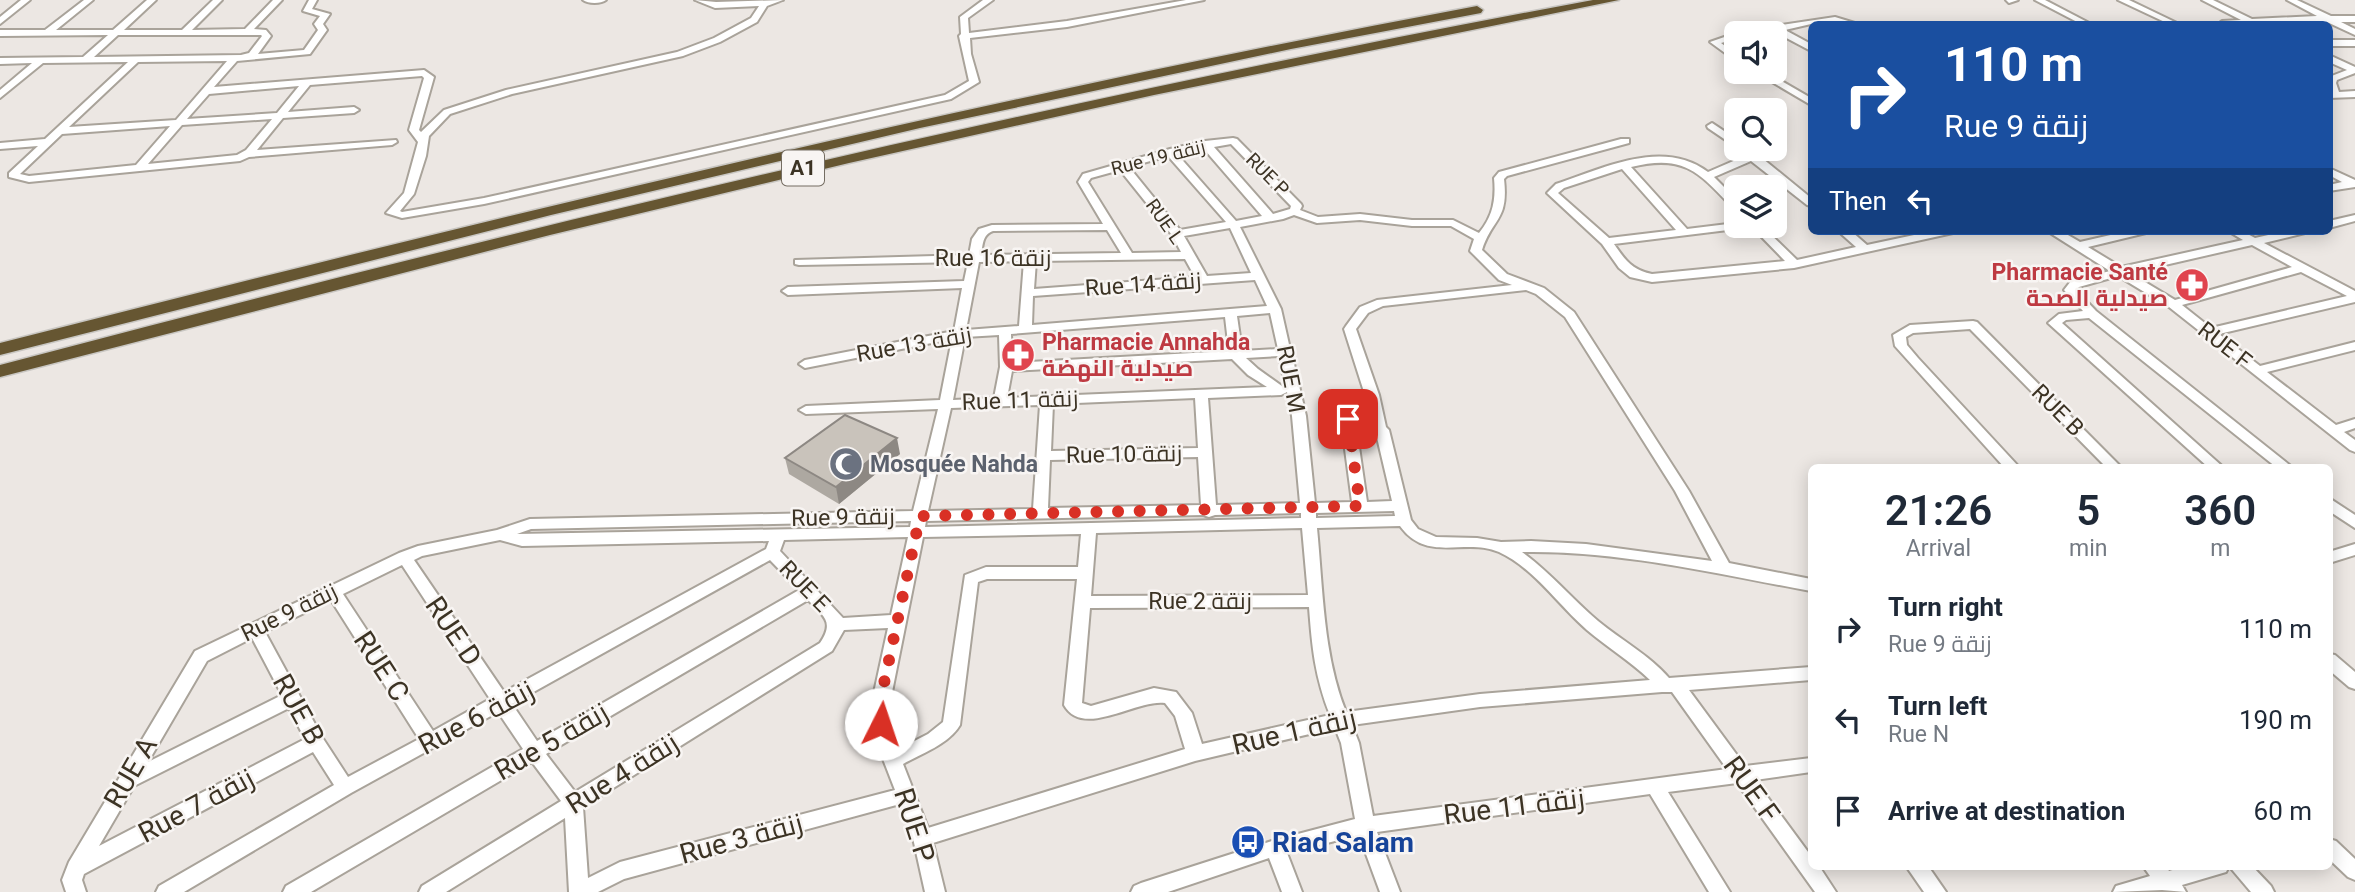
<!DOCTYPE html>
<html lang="en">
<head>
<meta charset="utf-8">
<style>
	body { margin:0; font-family:Roboto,Cairo,sans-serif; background:#f6f6f7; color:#1f2937; height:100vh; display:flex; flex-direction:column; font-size:26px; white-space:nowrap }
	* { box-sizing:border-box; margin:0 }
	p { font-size:23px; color:#747a83 }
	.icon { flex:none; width:38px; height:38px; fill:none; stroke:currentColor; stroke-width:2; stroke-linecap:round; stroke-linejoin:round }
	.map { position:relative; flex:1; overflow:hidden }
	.details { position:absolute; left:1808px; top:464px; width:525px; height:406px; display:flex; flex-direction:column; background:#fff; border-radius:10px; box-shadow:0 4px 18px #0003 }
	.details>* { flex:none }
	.banner { position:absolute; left:1808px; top:21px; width:525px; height:214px; border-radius:10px; box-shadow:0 4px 18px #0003; background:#1a4fa0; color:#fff; overflow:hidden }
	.fabs { position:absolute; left:1724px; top:21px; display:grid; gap:14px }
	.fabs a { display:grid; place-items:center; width:63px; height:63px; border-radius:10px; background:#fff; box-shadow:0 4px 18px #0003; font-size:35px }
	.pin { position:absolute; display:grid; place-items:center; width:60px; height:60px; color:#fff; margin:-30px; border-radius:14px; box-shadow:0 4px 10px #0006 }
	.me { position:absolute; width:77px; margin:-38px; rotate:4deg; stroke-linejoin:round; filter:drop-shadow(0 0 5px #0008) }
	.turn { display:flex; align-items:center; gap:24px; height:147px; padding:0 21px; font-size:32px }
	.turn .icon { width:91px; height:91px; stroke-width:2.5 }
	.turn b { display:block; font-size:49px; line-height:60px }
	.then { display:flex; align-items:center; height:66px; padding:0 21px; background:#0003; gap:14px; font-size:26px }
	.eta { display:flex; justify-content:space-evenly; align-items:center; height:119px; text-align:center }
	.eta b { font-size:42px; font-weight:600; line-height:49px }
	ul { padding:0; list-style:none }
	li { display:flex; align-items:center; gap:21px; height:91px; padding:0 21px }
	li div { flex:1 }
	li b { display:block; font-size:26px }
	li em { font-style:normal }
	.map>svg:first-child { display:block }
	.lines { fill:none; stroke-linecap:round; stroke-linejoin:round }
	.street-casing { stroke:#a9a39a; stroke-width:4 }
	.highway-casing { stroke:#c8c6c2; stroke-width:3 }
	.street { fill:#fff; fill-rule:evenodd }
	.highway { fill:#665632; fill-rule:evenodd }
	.wall { fill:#ada8a1 }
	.shaded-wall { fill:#8d8883 }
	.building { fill:#c9c3bb; stroke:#8d8883; stroke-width:2 }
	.route { stroke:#d93025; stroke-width:12; stroke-dasharray:0 21.6 }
	.labels { text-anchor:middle; stroke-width:5; stroke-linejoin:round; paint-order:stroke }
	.far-street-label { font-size:19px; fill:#3c3324; stroke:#f8f5f3 }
	.shield { fill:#f8f5f3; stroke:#746d62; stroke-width:2 }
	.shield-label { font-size:21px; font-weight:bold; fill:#3c3324 }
	.street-label { font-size:23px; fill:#3c3324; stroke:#f8f5f3 }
	.health-label { font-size:23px; font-weight:bold; fill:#be3a42; stroke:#f8f5f3; text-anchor:end }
	.worship-label { font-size:23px; font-weight:bold; fill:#5b616d; stroke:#f8f5f3; text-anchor:start }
	.near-street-label { font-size:28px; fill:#3c3324; stroke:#f8f5f3 }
	.near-transit-label { font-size:28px; font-weight:bold; fill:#164399; stroke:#f8f5f3; text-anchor:start }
</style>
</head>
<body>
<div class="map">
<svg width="2355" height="892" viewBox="0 0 2355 892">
	<rect width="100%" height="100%" fill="#ece7e3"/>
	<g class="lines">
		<!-- street casing -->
		<g class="street-casing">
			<g id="street">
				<path d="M 21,0 L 30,0 L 0,24 L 0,17 Z"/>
				<path d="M 84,0 L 93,0 L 56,30 L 113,30 L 147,0 L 156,0 L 124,30 L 182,30 L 213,0 L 222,0 L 192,30 L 245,29 L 273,0 L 282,0 L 254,29 L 266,30 L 271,36 L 258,54 L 304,50 L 318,30 L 314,24 L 320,16 L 303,11 L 309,0 L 317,0 L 312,9 L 330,14 L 323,24 L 327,30 L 310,54 L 237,61 L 214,87 L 424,70 L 434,77 L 419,130 L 421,132 L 444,110 L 506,90 L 677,52 L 714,38 L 751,18 L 759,6 L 715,8 L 695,0 L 716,2 L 783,0 L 767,6 L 757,22 L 720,42 L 683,56 L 512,94 L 450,114 L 429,136 L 426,156 L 414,194 L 400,211 L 402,212 L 484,198 L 945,95 L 969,81 L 959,36 L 961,34 L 960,17 L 983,0 L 993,0 L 968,18 L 969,33 L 1067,21 L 1186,0 L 1204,0 L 1067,27 L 970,38 L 971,54 L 979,82 L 951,99 L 484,204 L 402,218 L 386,213 L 404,193 L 418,142 L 409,130 L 424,78 L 422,76 L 310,85 L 288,112 L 354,107 L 359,110 L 354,113 L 283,118 L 257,150 L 396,140 L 397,142 L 392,145 L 249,157 L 240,161 L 29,182 L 9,177 L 9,173 L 38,146 L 0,149 L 0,143 L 45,139 L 128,62 L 43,63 L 0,98 L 0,90 L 32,63 L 0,64 L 0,58 L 83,57 L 108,35 L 0,36 L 0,30 L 45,30 ZM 118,35 L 261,35 L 262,36 L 249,53 L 241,55 L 94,57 ZM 227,61 L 176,120 L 69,127 L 138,62 ZM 299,86 L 277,113 L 187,119 L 209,94 ZM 272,119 L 246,150 L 237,155 L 148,164 L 182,125 ZM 170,126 L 136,165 L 29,176 L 20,174 L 62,134 Z"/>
				<path d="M 583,0 L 606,0 C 601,4 588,4 583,0 Z"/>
				<path d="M 2006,0 L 2018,0 L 2009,3 Z"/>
				<path d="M 2035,0 L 2045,0 L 2091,24 L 2081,24 Z"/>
				<path d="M 2118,0 L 2129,0 L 2179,24 L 2169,24 Z"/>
				<path d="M 2202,0 L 2213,0 L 2252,19 L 2317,16 L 2287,0 L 2297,0 L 2331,16 L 2355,16 L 2355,22 L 2341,22 L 2355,29 L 2355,35 L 2327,22 L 2218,24 L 2222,21 L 2241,20 Z"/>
				<path d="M 1835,17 L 1858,24 L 1811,24 L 1785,30 L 1811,44 L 1811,51 L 1775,32 L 1745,33 L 1749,30 Z"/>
				<path d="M 1736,33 L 1736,39 L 1721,43 L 1736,54 L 1736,61 L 1710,42 Z"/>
				<rect x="2329" y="40" width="26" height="6"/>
				<path d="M 2329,55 L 2355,67 L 2355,73 L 2337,80 L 2336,83 L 2339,92 L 2355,91 L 2355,97 L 2329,98 L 2329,77 L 2347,70 L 2329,62 Z"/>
				<path d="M 1755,72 L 1766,72 L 1811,98 L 1811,105 Z"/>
				<path d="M 1712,123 L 1736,139 L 1736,147 L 1708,128 L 1707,126 Z"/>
				<path d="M 1233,138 L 1237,139 L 1301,204 L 1302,206 L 1300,210 L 1318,217 L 1360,214 L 1412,220 L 1453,220 L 1479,233 C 1493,216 1496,200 1494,178 L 1499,172 L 1621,139 L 1629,139 L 1629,143 L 1507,176 L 1504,179 C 1509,221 1492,218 1482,250 L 1507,274 L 1544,288 L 1574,312 L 1689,491 L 1729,563 L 1811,579 L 1811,591 C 1718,574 1617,550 1522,552 C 1550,572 1572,599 1598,621 C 1621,640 1649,655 1669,678 L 1811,667 L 1811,680 L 1689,690 L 1745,766 L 1811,758 L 1811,772 L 1755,780 L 1811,856 L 1811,866 L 1819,866 L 1836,892 L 1815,892 L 1737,783 L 1668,792 L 1730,892 L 1709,892 L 1650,794 L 1377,832 L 1400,892 L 1380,892 L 1359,835 L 1287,853 L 1302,892 L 1282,892 L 1269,858 L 1168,892 L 1131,892 L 1134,886 L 1141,883 L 1275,840 L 1355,819 L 1341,743 L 1335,728 L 1195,761 L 933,843 L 945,892 L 925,892 L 913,838 L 900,804 L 624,879 L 598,892 L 569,892 L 565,818 L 446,892 L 419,892 L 422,886 L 561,801 L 532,762 L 311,892 L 283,892 L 286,886 L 523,749 L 498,712 L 351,793 L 184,892 L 156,892 L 159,886 L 334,785 L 313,752 L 84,874 L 82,880 L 86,892 L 66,892 L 62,880 L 69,862 L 195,651 L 399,553 L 418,546 L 497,530 L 530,519 L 913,511 L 938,409 L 806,414 L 799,410 L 806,406 L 940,400 L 952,339 L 805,368 L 799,364 L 805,360 L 954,331 L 962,288 L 788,295 L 782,291 L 788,287 L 964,281 L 968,262 L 799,265 L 795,264 L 795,260 L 969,255 L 972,239 L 979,229 L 992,225 L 1103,224 L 1078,182 L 1083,174 L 1170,149 L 1205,141 ZM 1231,144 L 1291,206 L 1290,209 L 1273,214 L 1214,147 ZM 1204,149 L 1262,216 L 1236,221 L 1177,154 ZM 1168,156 L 1226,222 L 1180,230 L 1129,167 ZM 1120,170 L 1172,235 L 1181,252 L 1132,253 L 1088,182 L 1091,178 ZM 1294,215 L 1317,223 L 1360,220 L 1412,226 L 1451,226 L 1474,239 L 1470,251 L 1499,280 L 1512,285 L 1377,300 L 1360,307 L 1346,326 L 1344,329 L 1365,395 L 1371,422 L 1348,415 L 1341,419 L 1352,502 L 1315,503 L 1306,416 L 1292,355 L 1293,352 L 1290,349 L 1281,309 L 1240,227 L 1283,219 ZM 1230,228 L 1251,273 L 1207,276 L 1184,236 ZM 1107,230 L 1121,253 L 981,255 C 983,245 982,235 993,231 ZM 1185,259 L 1195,277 L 1034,289 L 1036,261 ZM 1024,261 L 1019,326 L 966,330 L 979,262 ZM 1255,280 L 1267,306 L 1032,325 L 1033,296 ZM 1526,290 L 1536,294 L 1565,317 L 1675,491 L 1712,561 L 1586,544 L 1531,541 L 1501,542 L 1477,538 L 1436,537 L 1418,529 L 1411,520 L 1389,430 L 1386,427 L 1379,395 L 1356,329 L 1368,313 L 1383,306 ZM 1270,313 L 1278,349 L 1242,351 L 1237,316 ZM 1225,317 L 1229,351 L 1012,363 L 1011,334 ZM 999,335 L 1000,367 L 994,398 L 953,400 L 965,337 ZM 1279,356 L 1286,389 L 1258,369 L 1246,358 ZM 1232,359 L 1248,375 L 1267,387 L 1007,398 L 1012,371 ZM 1287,392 L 1292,416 L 1300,503 L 1216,505 L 1208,398 L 1281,395 ZM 1195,398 L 1198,448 L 1051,451 L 1053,404 ZM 1040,405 L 1033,509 L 928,511 L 951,408 ZM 1356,426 L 1376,433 L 1392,501 L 1367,502 ZM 1198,457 L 1201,505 L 1048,508 L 1050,460 ZM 1394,511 L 1395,516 L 1316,518 L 1316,513 ZM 1301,513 L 1301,518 L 925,527 L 926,521 L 1203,515 L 1209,517 L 1215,515 ZM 911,521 L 910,527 L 517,534 L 531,529 ZM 1400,526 C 1428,564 1464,537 1499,552 C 1534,568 1558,605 1587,630 C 1607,647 1630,661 1650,680 L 1480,694 L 1346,712 C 1323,655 1323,589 1317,528 ZM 1302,528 L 1308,595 L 1091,596 L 1096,533 ZM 1081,534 L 1078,567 L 986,567 L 965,575 L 943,722 L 928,734 L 897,750 L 894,741 L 890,702 L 923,537 ZM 908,537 L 891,615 L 843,618 L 780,551 L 784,540 ZM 500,540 L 522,546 L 769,541 L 766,549 L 504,692 L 414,560 L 422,556 ZM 770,560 L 799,590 L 537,741 L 512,704 ZM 402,565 L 490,699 L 433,731 L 343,594 ZM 987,579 L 1077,579 L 1064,705 C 1083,739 1136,699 1165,703 L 1175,716 L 1185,749 L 928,828 L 903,764 C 921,754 949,744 960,725 L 978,582 ZM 331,600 L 419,739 L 348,777 L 322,737 L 265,632 ZM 808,600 C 823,616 835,621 820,643 L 575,792 L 546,754 ZM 1309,607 C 1312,648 1315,677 1330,715 L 1202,744 L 1192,713 L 1176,692 L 1154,688 L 1091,706 L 1082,703 L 1090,608 ZM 888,628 L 872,702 L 876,741 L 895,790 L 620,862 L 588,878 L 583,807 L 832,651 L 844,630 ZM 252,638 L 282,695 L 148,762 L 207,661 ZM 1662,692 L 1672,692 L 1727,769 L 1373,816 L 1359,743 L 1352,725 L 1480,707 ZM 289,708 L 305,739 L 99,846 L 134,786 Z"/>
				<path d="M 1738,149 L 1749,149 L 1757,154 L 1811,198 L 1811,206 L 1807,205 L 1751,161 L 1714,177 L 1736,199 L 1736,208 L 1732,207 C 1698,171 1683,154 1631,167 L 1687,229 L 1736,223 L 1736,226 L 1742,226 L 1736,229 L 1614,244 C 1625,260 1632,270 1652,274 L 1785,261 L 1751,226 L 1762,226 L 1797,260 L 1856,247 L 1838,231 L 1851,231 L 1867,245 L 1933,231 L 1955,231 L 1953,233 L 1794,268 L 1652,282 L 1630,277 L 1619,268 L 1602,244 L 1547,193 L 1556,184 C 1604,168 1663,138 1708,172 L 1745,156 ZM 1622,169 L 1676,230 L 1609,238 L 1558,193 L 1564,188 Z"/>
				<path d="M 2329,168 L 2355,180 L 2355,187 L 2329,191 L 2329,185 L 2342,182 L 2329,175 Z"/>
				<path d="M 2355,215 L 2355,221 L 2329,228 L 2329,221 Z"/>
				<path d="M 2047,231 L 2061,231 L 2080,242 L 2128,231 L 2148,231 L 2146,233 L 2088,247 L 2121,267 L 2243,240 L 2228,231 L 2242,231 L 2255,238 L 2286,231 L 2307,231 L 2305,233 L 2264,243 L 2355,291 L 2355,302 L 2219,334 L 2260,366 L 2355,342 L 2355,350 L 2267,372 L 2336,425 L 2355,419 L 2355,428 L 2344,432 L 2355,440 L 2355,452 L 2350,450 L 2169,307 L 2118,276 L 2079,287 L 2076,290 L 2096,311 L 2292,467 L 2276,467 L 2089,318 L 2066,320 L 2062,323 L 2223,467 L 2208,467 L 2048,323 L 2059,314 L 2083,311 L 2064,290 L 2071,281 L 2110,271 ZM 2252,245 L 2292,267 L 2175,300 L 2130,273 ZM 2301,272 L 2347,296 L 2211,328 L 2182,305 Z"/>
				<path d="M 1973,321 L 1977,322 L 2121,467 L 2106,467 L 1970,329 L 1913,333 L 1906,337 L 1907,345 L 1918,358 L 2019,467 L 2004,467 L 1895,346 L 1893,335 L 1910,325 Z"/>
				<path d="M 2329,498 L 2355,515 L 2355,528 L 2329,511 Z"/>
				<path d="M 2355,544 L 2355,555 L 2329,563 L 2329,552 Z"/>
				<path d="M 2329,654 L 2335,655 L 2355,672 L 2355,689 L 2349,687 L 2329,670 Z"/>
				<path d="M 2329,839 L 2336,841 L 2355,859 L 2355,880 L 2348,877 L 2329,859 Z"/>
				<path d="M 1906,866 L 1928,866 L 1946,892 L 1924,892 Z"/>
				<path d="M 2143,866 L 2166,866 L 2169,871 L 2186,866 L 2229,866 L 2226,872 L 2182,885 L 2186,892 L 2162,890 L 2113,892 L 2116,886 L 2150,876 Z"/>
				<path d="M 2229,866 L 2252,866 L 2271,886 L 2274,892 L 2251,892 Z"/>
			</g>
		</g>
		<!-- highway casing -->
		<g class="highway-casing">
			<g id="highway">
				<path d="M 1593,0 L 1619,0 L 1154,95 L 849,163 L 550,235 L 0,377 L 0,365 L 42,354 C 555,219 1071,97 1593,0 Z"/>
				<path d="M 1477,6 L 1483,10 L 1481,13 L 1291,49 L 920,128 L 551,215 L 0,355 L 0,343 C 490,218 980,99 1477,6 Z"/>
			</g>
		</g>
		<!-- street -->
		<use href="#street" class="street"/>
		<!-- highway -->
		<use href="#highway" class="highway"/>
	</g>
	<!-- wall -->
	<path class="wall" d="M 900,454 L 839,504 L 789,474 L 785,458 Z"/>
	<!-- shaded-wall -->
	<path class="shaded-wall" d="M 897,438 L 900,454 L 839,504 L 836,487 Z"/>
	<!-- building -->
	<path class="building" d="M 845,415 L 897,438 L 836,487 L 785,458 Z"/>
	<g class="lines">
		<!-- route -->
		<path class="route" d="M 881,724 L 880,702 L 920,516 L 1360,506 L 1348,419"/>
	</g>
	<!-- icons -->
	<defs>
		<g id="pharmacy-disc" transform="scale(1.75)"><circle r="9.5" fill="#e0444e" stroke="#f8f5f3"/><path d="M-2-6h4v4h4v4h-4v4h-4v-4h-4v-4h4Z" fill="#fff"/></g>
		<g id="mosque-disc" transform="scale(1.75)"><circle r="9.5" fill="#6b7280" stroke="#f8f5f3"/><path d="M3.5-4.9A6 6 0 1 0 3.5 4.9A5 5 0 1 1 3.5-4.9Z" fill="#fff"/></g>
		<g id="bus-disc" transform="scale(1.75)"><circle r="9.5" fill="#1a4fb4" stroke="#f8f5f3"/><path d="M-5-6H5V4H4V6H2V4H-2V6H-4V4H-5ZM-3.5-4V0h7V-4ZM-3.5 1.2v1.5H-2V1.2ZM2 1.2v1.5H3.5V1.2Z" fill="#fff"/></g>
	</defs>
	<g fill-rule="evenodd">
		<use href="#pharmacy-disc" x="2192" y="285"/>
		<use href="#pharmacy-disc" x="1018" y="355"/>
		<use href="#mosque-disc" x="846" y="464"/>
		<use href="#bus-disc" x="1248" y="842"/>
	</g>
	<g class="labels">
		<!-- far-street labels -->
		<g class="far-street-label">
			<text transform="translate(1158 157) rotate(-14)" y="7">Rue 19 زنقة</text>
			<text transform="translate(1268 174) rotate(45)" y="7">RUE P</text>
			<text transform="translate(1165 221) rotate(55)" y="7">RUE L</text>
		</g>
		<!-- shield labels -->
		<rect class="shield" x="782" y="150.5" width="42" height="35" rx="5"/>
		<g class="shield-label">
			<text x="803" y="175">A1</text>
		</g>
		<!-- street labels -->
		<g class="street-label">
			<text x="993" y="266">Rue 16 زنقة</text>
			<text transform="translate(1143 284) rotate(-4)" y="8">Rue 14 زنقة</text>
			<text transform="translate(914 344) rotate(-10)" y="8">Rue 13 زنقة</text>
			<text transform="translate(2225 345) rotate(38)" y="8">RUE F</text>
			<text transform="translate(1291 379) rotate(79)" y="8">RUE M</text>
			<text transform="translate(1020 400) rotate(-2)" y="8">Rue 11 زنقة</text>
			<text transform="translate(2058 410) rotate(45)" y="8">RUE B</text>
			<text transform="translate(1124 454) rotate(-1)" y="8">Rue 10 زنقة</text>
			<text transform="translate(843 517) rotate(-1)" y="8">Rue 9 زنقة</text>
			<text transform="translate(805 586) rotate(46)" y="8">RUE E</text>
			<text x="1200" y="609">Rue 2 زنقة</text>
			<text transform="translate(289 612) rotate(-26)" y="8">Rue 9 زنقة</text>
		</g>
		<!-- health labels -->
		<g class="health-label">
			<text x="2168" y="280">Pharmacie Santé<tspan x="2168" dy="26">صيدلية الصحة</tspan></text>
			<text x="1042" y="350" text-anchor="start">Pharmacie Annahda<tspan x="1042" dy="26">صيدلية النهضة</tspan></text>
		</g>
		<!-- worship labels -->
		<g class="worship-label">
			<text x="870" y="472">Mosquée Nahda</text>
		</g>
		<!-- near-street labels -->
		<g class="near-street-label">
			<text transform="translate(454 631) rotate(56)" y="10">RUE D</text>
			<text transform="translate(382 666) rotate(57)" y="10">RUE C</text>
			<text transform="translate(299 709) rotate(61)" y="10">RUE B</text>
			<text transform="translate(476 717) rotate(-28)" y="10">Rue 6 زنقة</text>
			<text transform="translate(1294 731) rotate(-13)" y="10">Rue 1 زنقة</text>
			<text transform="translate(551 741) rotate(-30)" y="10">Rue 5 زنقة</text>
			<text transform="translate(130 772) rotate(-60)" y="10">RUE A</text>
			<text transform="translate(622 773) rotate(-32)" y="10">Rue 4 زنقة</text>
			<text transform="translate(1752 789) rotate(54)" y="10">RUE F</text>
			<text transform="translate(196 805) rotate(-28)" y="10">Rue 7 زنقة</text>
			<text transform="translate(1514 806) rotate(-7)" y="10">Rue 11 زنقة</text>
			<text transform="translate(915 825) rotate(72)" y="10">RUE P</text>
			<text transform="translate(741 838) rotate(-15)" y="10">Rue 3 زنقة</text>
		</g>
		<!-- near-transit labels -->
		<g class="near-transit-label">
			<text x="1272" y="852">Riad Salam</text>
		</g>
	</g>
</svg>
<div class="fabs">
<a><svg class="icon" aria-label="sound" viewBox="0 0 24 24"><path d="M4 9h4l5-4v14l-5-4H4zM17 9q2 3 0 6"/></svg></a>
<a><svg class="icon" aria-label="search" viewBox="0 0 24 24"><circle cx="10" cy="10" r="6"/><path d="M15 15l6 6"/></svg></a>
<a><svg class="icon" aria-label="layers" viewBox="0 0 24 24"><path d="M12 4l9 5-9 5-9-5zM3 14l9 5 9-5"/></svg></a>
</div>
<div class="pin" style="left:1348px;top:419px;background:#d93025"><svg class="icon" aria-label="arrive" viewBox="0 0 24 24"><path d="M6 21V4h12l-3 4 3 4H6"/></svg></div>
<svg class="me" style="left:881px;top:724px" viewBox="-20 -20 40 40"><circle r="19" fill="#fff"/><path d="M0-13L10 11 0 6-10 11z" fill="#d93025"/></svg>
<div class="banner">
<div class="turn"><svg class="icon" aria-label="right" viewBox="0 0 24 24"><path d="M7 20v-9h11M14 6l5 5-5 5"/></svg><div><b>110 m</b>Rue 9 زنقة</div></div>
<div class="then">Then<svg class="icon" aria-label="left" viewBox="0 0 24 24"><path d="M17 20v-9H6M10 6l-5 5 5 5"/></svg></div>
</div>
<section class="details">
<div class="eta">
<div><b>21:26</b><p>Arrival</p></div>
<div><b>5</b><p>min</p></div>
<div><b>360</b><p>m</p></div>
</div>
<ul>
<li><svg class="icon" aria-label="right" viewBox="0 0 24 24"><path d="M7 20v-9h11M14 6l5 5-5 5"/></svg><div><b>Turn right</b><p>Rue 9 زنقة</p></div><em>110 m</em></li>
<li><svg class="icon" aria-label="left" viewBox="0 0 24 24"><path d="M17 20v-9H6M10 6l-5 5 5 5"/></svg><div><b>Turn left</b><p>Rue N</p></div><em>190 m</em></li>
<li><svg class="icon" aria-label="arrive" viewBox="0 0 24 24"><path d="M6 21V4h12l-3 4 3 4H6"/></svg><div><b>Arrive at destination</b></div><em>60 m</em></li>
</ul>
</section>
</div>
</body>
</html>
